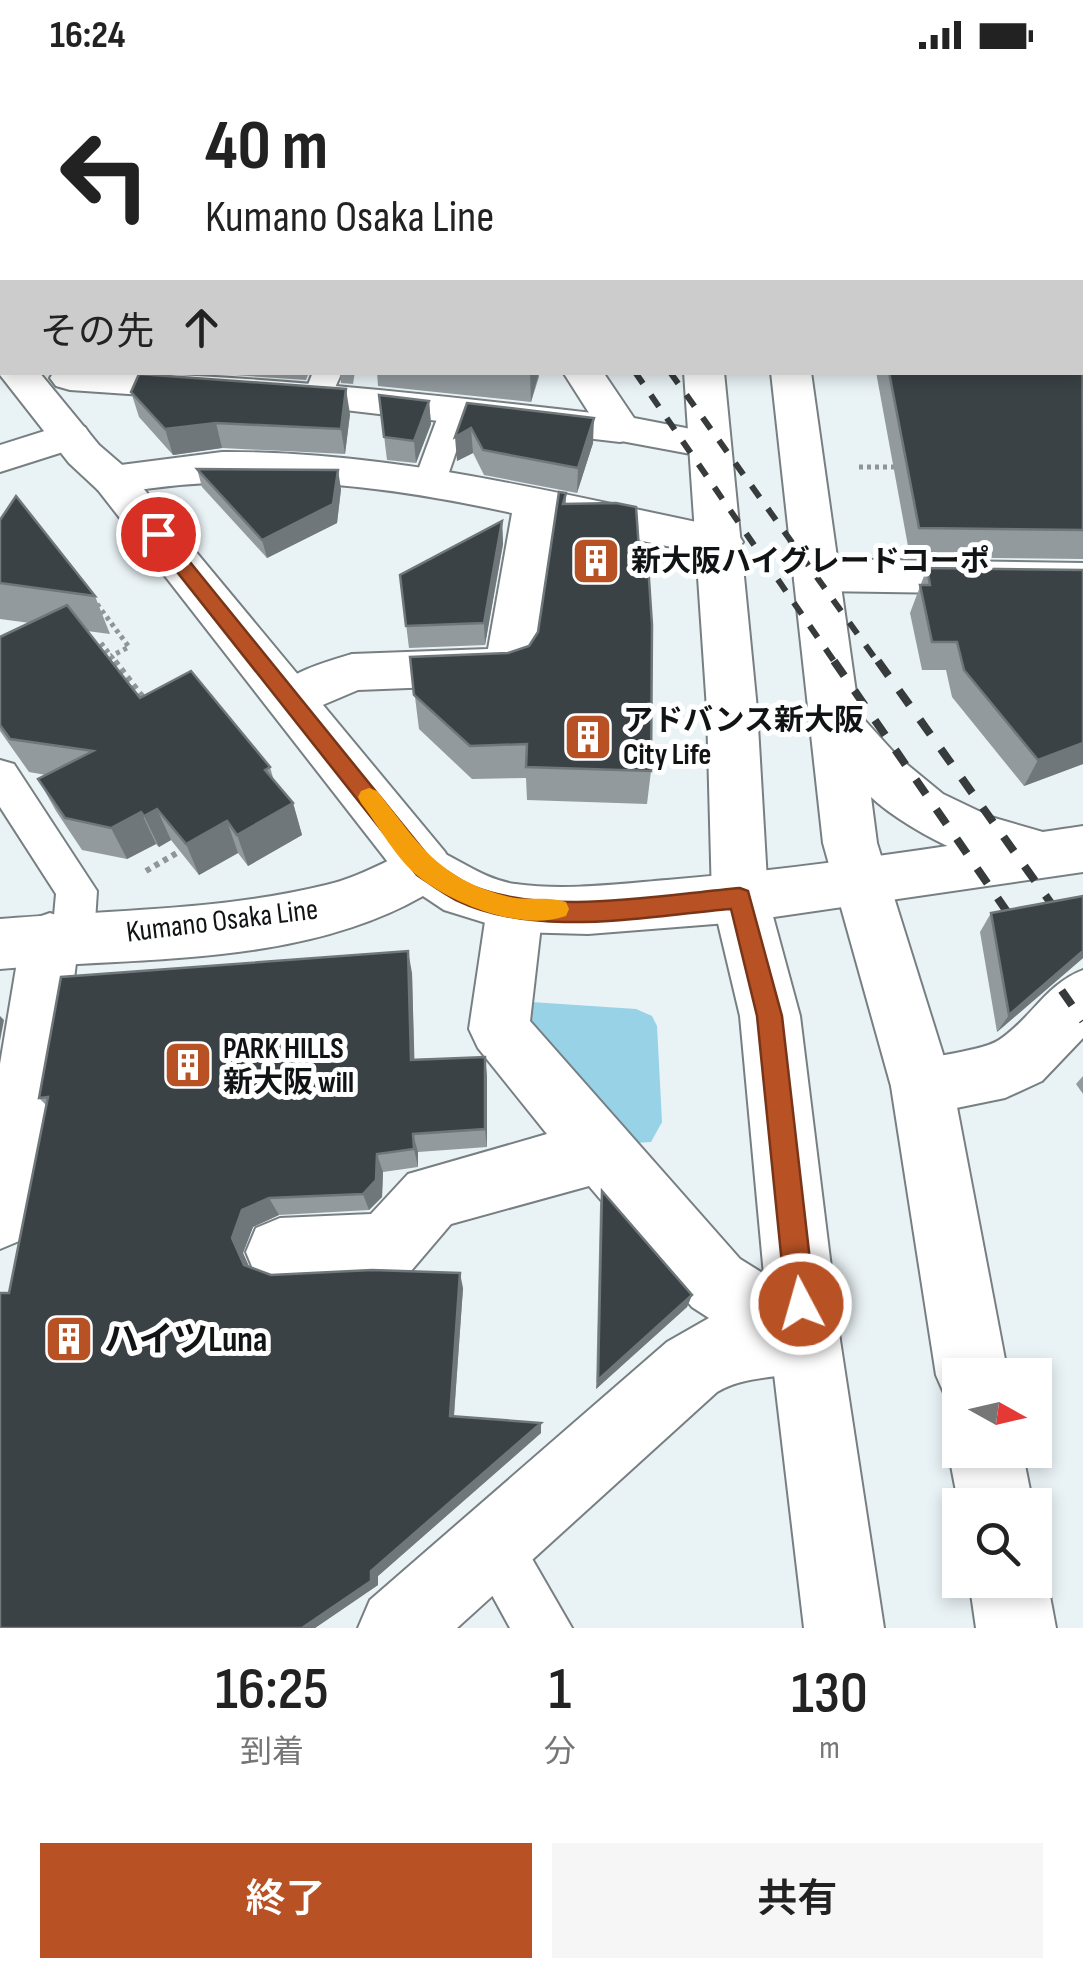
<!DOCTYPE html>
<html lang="ja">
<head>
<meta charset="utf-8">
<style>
	body { margin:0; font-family:"Sofia Sans Condensed","Noto Sans JP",sans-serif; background:#f6f6f6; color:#222; height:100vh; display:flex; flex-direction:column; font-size:38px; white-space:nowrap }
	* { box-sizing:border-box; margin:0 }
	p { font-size:32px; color:#767676 }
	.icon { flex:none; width:55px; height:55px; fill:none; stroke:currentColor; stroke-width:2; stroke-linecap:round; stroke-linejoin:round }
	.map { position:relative; height:1558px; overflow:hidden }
	.panel { display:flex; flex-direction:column; background:#fff; flex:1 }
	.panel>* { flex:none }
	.hud { position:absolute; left:0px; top:0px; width:1085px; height:305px; box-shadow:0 5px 15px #0003; background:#fff; color:#222; overflow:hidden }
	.needle { width:65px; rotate:98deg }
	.fabs { position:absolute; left:942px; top:1288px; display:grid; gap:20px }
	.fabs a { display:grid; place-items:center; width:110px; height:110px; border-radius:0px; background:#fff; box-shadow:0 5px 15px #0003; font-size:50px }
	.pin { position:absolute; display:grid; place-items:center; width:85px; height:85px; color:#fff; margin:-42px; border:5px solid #fff; border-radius:50%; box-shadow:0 2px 10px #0007 }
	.me { position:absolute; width:110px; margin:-55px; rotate:354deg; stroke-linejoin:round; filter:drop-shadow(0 0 8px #0008) }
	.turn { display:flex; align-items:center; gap:35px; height:210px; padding:0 40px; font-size:45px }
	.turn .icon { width:130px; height:130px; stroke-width:2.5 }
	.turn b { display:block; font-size:70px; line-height:85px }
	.then { display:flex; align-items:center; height:95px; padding:0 40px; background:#0003; gap:20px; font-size:38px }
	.eta { display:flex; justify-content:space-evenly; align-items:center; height:170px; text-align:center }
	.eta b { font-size:60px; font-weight:600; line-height:70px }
	.primary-button { display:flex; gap:20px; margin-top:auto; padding:20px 40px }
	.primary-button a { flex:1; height:115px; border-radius:0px; background:#b85225; color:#fff; font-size:40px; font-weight:600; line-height:115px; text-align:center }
	.primary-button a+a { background:#f6f6f6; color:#222 }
	.status { display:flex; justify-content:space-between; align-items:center; height:70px; padding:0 50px; background:#fff; direction:ltr }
	.status svg { height:28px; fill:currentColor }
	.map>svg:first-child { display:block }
	.green { fill:#97d2e7 }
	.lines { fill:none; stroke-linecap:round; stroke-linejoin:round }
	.service-casing { stroke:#777f82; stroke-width:4 }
	.pedestrian-casing { stroke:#777f82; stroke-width:4 }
	.minor-casing { stroke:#777f82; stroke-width:4 }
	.tertiary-casing { stroke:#777f82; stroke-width:4 }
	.secondary-casing { stroke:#777f82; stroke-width:4 }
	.path-far1 { stroke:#8f9698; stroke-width:5; stroke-dasharray:4 4; stroke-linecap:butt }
	.path { stroke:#8f9698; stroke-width:6; stroke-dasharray:5 5; stroke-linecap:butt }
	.service { fill:#fff; fill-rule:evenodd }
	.pedestrian { fill:#fff; fill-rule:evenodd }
	.minor { fill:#fff; fill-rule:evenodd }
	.tertiary { fill:#fff; fill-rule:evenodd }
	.secondary { fill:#fff; fill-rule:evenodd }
	.rail-far1 { stroke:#373b3c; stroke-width:6; stroke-dasharray:14 14; stroke-linecap:butt }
	.rail { stroke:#373b3c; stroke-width:8; stroke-dasharray:18 18; stroke-linecap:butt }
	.wall { fill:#929a9d }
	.shaded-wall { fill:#6f777a }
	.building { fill:#3b4245; stroke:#6f777a; stroke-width:2.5 }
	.route { fill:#b85225; stroke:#783518; stroke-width:2.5 }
	.slow { fill:#f59e0b }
	.labels { text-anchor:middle; stroke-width:10; stroke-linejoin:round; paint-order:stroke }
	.poi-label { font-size:30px; font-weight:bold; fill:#111415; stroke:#fff; text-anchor:start }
	.street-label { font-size:30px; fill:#111415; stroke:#fff }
	.near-poi-label { font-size:35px; font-weight:bold; fill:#111415; stroke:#fff; text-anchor:start }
</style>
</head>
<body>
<div class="status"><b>16:24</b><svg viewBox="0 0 49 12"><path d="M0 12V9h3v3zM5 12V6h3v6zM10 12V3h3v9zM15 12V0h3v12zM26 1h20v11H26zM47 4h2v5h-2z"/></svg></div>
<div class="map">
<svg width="1083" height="1558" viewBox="0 0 1083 1558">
	<rect width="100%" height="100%" fill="#e9f2f5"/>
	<!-- green -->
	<path class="green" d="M 531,932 L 636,939 L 652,946 L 657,956 L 662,1052 L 651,1072 L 635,1073 L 524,953 Z"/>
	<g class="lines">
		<!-- service casing -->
		<g class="service-casing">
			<g id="service">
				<rect x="0" y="78" width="2" height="14"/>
				<path d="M 313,302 L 342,302 L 329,331 L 309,331 L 304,325 Z"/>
				<path d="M 456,329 L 467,332 L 471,338 L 446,411 L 441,418 L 419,418 L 414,411 L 441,338 L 445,332 Z"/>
				<path d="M 0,690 L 14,694 L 97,821 L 94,867 L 88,880 L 73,885 L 58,880 L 52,867 L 56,824 L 0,737 Z"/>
				<path d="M 492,1446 L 512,1454 L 572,1558 L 510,1558 L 464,1474 L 472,1454 Z"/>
			</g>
		</g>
		<!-- pedestrian casing -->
		<g class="pedestrian-casing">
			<path id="pedestrian" d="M 54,302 C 244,302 431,325 620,346 L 635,350 L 641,359 L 635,368 L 620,372 L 319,337 L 70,320 L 56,316 L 50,308 Z"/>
		</g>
		<!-- minor casing -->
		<g class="minor-casing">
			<g id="minor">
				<path d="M 622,0 L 652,0 L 653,2 L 623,2 Z"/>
				<path d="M 758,0 L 788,0 L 789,2 L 759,2 Z"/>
				<path d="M 988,0 L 1018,0 L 1019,2 L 989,2 Z"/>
				<path d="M 563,302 L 603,302 L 634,348 L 722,365 L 728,374 L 722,383 L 707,387 L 605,368 Z"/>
				<path d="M 70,353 L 85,357 L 91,366 L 85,375 L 0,402 L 0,375 Z"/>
				<path d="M 222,382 C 391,381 556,423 720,457 L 736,461 L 743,472 L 736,483 L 720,487 L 555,453 L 534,596 L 526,609 L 509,614 L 358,620 L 292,648 L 274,642 L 267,629 C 281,604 325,592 352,584 L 488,579 L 512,443 C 375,413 252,400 113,424 L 98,420 L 91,410 L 98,400 L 113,396 Z"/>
				<path d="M 819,489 L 1083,493 L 1083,525 L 819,521 L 803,516 L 796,505 L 803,494 Z"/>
				<path d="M 515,814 L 535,821 L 543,838 L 530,951 L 740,1189 L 830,1245 L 840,1270 L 830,1295 C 794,1310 750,1302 717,1322 L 457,1558 L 358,1558 L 370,1530 L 667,1272 L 709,1248 L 692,1237 L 589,1116 L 451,1154 L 411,1201 L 387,1211 L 280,1216 L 256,1206 L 246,1182 L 256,1158 L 280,1148 L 371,1144 L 408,1104 L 547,1064 L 478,978 L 469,959 L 487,838 L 495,821 Z"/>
				<path d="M 50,843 L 70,850 L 79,868 L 68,959 L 33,1146 L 24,1169 L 0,1179 L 0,994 L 21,868 L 30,850 Z"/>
				<path d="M 1083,900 L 1083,968 L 1042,1011 L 1005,1028 L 922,1045 L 900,1037 L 891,1016 L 900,995 C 925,986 981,982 999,970 C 1031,949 1046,914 1083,900 Z"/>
			</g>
		</g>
		<!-- tertiary casing -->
		<g class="tertiary-casing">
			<g id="tertiary">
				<path d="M 443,0 L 484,0 L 485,2 L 445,2 Z"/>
				<path d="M 660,0 L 690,0 L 691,2 L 661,2 Z"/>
				<path d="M 718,0 L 748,0 L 749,2 L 719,2 Z"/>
				<rect x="1082" y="142" width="1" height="22"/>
				<path d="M 2,296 L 2,302 L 39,302 L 99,375 L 128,400 L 445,782 L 453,798 L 445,814 L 425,821 L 405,814 L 98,420 L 69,393 L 4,310 L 0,305 Z"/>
				<path d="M 684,302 L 724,302 L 757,639 L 768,828 L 800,946 L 840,1270 L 884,1558 L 804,1558 L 770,1270 L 740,946 L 712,828 L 707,639 Z"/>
				<path d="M 771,302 L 811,302 L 859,644 L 898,687 L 943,724 L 991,747 L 1067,769 L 1075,785 L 1067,801 C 1016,818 908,762 871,727 L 877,773 L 953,1016 L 1008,1305 L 960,1305 L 960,1336 L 947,1330 L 936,1305 L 891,1016 L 823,773 Z"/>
				<path d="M 959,1354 L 960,1380 L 1022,1380 L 1033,1435 L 960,1435 L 960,1442 L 948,1380 Z"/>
				<path d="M 1035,1482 L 1047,1510 L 1056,1558 L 976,1558 L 969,1510 L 1035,1510 Z"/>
			</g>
		</g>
		<!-- secondary casing -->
		<g class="secondary-casing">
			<path id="secondary" d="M 1083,756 L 1083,802 L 740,852 L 588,864 L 515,862 L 444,840 L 423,826 C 298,897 139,887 0,899 L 0,849 C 108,840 220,841 326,815 C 362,807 391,787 425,775 C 456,786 481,809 515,814 C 565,821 618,814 667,810 C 807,799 945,776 1083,756 Z"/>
		</g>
		<!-- path-far1 -->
		<g class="path-far1">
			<path d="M 859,397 L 901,397"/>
			<path d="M 97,534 L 129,577 L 111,586"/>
			<path d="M 101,573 L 117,594"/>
		</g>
		<!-- path -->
		<g class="path">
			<path d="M 115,591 L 145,630"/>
			<path d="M 146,801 L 187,777"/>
		</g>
		<!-- service -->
		<use href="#service" class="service"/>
		<!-- pedestrian -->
		<use href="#pedestrian" class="pedestrian"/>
		<!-- minor -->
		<use href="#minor" class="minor"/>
		<!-- tertiary -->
		<use href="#tertiary" class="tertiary"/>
		<!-- secondary -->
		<use href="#secondary" class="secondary"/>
		<!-- rail-far1 -->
		<g class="rail-far1">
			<path d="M 635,302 L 836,594"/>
			<path d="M 670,302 L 879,594"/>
		</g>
		<!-- rail -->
		<g class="rail">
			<path d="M 834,591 L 1021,862"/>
			<path d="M 878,591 L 1083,878"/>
			<path d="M 1041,891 L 1083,951"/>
		</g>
	</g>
	<!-- wall -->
	<g class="wall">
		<path d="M 1083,155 L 1083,489 L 910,487 L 876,302 L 1082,302 Z"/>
		<path d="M 191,302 L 309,302 L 306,310 Z"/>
		<path d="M 340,302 L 355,302 L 353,314 L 341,313 Z"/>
		<path d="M 377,302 L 539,302 L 539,307 L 531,332 L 378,316 Z"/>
		<path d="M 131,322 L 350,344 L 345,384 L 222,378 L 173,385 L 139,347 Z"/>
		<path d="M 379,325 L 429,331 L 431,354 L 416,393 L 387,390 Z"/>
		<path d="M 467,333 L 593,373 L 577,423 L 484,405 L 473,383 L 457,391 Z"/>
		<path d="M 197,399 L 341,419 L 337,453 L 267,488 L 202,417 Z"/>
		<path d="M 566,423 L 566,434 L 651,701 L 647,734 L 527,730 L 526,708 L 472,709 L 419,659 L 410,587 L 508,583 L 529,576 L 538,562 Z"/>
		<path d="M 0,450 L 95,526 L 110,564 L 87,561 L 140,628 L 270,697 L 274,711 L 293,733 L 302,765 L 248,796 L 238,783 L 199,805 L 171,770 L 159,777 L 156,774 L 127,789 L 82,780 L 56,741 L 38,709 L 46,705 L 29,702 L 0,661 L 0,567 L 30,553 L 0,549 Z"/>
		<path d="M 502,451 L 503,474 L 485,575 L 409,578 L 400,505 Z"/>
		<path d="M 927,498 L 1083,694 L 1024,716 L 952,627 L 946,600 L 922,600 L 910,543 Z"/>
		<path d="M 1083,826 L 1083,888 L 997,962 L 980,862 L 991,843 Z"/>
		<path d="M 412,903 L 414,989 L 485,987 L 487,1007 L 487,1077 L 418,1082 L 418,1097 L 383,1102 L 382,1127 L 369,1140 L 279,1145 L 253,1157 L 243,1183 L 248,1196 L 271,1205 L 463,1218 L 454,1347 L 541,1353 L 541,1363 L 378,1506 L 378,1515 L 315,1558 L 0,1558 L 9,1223 L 46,1035 L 39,1028 Z"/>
		<path d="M 1083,1006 L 1083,1024 L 1076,1014 Z"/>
		<path d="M 602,1121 L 692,1225 L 687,1237 L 596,1319 L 600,1135 Z"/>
	</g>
	<!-- shaded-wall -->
	<g class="shaded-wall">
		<path d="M 530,302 L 539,302 L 531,332 Z"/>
		<path d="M 346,319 L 350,344 L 345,384 L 341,359 Z"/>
		<path d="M 429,331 L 431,354 L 416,393 L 414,371 Z"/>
		<path d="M 594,348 L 593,373 L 577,423 L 578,398 Z"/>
		<path d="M 216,353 L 222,378 L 173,385 L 165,359 Z"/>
		<path d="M 471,358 L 473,383 L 457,391 L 455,367 Z"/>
		<path d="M 338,400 L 341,419 L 337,453 L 267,488 L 262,470 Z"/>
		<path d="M 502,451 L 503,474 L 485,575 L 484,553 Z"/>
		<path d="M 1083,673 L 1083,694 L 1024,716 L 1038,690 Z"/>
		<path d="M 293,733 L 302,765 L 248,796 L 237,765 Z"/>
		<path d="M 157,739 L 171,770 L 159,777 L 144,746 Z"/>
		<path d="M 141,742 L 156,774 L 127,789 L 111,758 Z"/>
		<path d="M 227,751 L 238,783 L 199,805 L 186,774 Z"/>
		<path d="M 408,881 L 412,903 L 415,1010 L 411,990 Z"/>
		<path d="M 1083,881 L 1083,888 L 997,962 L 1009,945 Z"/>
		<path d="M 0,946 L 4,950 L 0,971 Z"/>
		<path d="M 485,987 L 487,1007 L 487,1077 L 485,1059 Z"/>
		<path d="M 413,1064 L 418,1082 L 418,1097 L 414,1079 Z"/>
		<path d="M 377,1084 L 383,1102 L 382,1127 L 369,1140 L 363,1124 Z"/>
		<path d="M 269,1128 L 279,1145 L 253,1157 L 243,1183 L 255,1209 L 244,1195 L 232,1168 L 242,1140 Z"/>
		<path d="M 460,1203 L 463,1218 L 453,1357 L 450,1346 Z"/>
		<path d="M 692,1225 L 687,1237 L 596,1319 L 598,1310 Z"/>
		<path d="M 541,1353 L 541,1363 L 378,1506 L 378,1515 L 315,1558 L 302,1558 L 371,1501 Z"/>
	</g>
	<!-- building -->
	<g class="building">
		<path d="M 287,0 L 312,0 L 334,2 L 273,2 L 275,1 L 285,2 Z"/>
		<path d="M 1082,155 L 1083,460 L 919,458 L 889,302 L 1082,302 Z"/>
		<path d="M 139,304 L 346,319 L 341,359 L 216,353 L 165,359 L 131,322 Z"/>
		<path d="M 379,325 L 429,331 L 414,371 L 384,367 Z"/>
		<path d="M 467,333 L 594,348 L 578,398 L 483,380 L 471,358 L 455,367 Z"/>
		<path d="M 197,399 L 338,400 L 333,434 L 262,470 Z"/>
		<path d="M 559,422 L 566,423 L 563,434 L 616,433 L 636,437 L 639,479 L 647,479 L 652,555 L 651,701 L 526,697 L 527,674 L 470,676 L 414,625 L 410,587 L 508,583 L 529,576 L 538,562 Z"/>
		<path d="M 16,426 L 95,526 L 0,513 L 0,450 Z"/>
		<path d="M 502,451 L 484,553 L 406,556 L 400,505 Z"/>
		<path d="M 927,498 L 1083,500 L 1083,673 L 1038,690 L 964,600 L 957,572 L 932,572 L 920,515 L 930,515 Z"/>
		<path d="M 67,535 L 140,628 L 191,601 L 270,697 L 265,700 L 293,733 L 237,765 L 227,751 L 186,774 L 157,739 L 144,746 L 141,742 L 111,758 L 65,748 L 38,709 L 93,681 L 10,669 L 0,655 L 0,567 Z"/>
		<path d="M 1083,826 L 1083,881 L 1009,945 L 991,843 Z"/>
		<path d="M 408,881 L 411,990 L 485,987 L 485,1059 L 413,1064 L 414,1079 L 377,1084 L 376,1110 L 363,1124 L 269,1128 L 242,1140 L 232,1168 L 244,1195 L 271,1205 L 372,1200 L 460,1203 L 450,1346 L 541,1353 L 371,1501 L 371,1511 L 302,1558 L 0,1558 L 0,1223 L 9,1223 L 48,1027 L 39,1028 L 61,907 Z"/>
		<path d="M 602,1121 L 692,1225 L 598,1310 Z"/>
	</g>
	<!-- route -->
	<path class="route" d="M 158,458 L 164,460 L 433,792 C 446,800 459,810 472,816 C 548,847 660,825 740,818 L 748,821 L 782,946 L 815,1234 L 811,1244 L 801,1248 L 791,1244 L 786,1234 L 757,946 L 731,839 C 644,846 538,869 456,830 C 442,823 429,813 417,805 L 151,469 L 151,460 Z"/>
	<!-- slow -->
	<path class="slow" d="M 369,718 L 377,721 C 420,775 438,809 510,827 C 528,831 548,826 566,832 L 569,839 L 566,846 C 522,862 453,834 419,807 C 396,789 379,756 361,733 L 358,727 L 361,721 Z"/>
	<!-- icons -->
	<defs>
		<g id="building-square" transform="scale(2.5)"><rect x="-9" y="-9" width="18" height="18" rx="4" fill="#b85225" stroke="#fff"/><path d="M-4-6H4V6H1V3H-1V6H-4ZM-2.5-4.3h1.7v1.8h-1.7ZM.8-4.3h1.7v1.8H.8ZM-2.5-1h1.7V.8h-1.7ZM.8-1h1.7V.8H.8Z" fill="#fff"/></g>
	</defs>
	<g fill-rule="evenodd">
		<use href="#building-square" x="596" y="491"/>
		<use href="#building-square" x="588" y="667"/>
		<use href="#building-square" x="188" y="995"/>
		<use href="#building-square" x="69" y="1269"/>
	</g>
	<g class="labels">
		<!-- poi labels -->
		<g class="poi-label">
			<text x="631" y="501">新大阪ハイグレードコーポ</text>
			<text x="623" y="660">アドバンス新大阪<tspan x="623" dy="34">City Life</tspan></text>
			<text x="223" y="988">PARK HILLS<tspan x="223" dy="34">新大阪 will</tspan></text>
		</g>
		<!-- street labels -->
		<g class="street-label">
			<text transform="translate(222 850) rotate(-7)" y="10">Kumano Osaka Line</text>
		</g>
		<!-- near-poi labels -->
		<g class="near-poi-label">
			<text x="104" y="1281">ハイツLuna</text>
		</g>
	</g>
</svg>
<div class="fabs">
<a><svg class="needle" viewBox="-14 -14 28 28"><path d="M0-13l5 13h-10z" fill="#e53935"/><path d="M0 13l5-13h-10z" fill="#767676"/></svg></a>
<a><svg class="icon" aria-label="search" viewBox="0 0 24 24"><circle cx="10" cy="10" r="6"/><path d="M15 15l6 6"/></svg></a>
</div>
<div class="pin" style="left:158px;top:464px;background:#d93025"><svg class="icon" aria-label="arrive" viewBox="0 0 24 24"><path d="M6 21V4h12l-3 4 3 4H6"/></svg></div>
<svg class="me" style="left:801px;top:1234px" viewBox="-20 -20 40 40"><circle r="17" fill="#b85225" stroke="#fff" stroke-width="3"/><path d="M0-11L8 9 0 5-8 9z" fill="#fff"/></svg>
<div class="hud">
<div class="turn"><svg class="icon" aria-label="left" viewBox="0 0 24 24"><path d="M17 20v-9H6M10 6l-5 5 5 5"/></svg><div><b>40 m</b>Kumano Osaka Line</div></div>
<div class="then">その先<svg class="icon" aria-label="ahead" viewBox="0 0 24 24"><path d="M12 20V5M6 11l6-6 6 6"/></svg></div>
</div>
</div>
<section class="panel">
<div class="eta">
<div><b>16:25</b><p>到着</p></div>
<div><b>1</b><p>分</p></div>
<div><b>130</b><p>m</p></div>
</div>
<div class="primary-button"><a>終了</a><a>共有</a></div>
</section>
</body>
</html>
